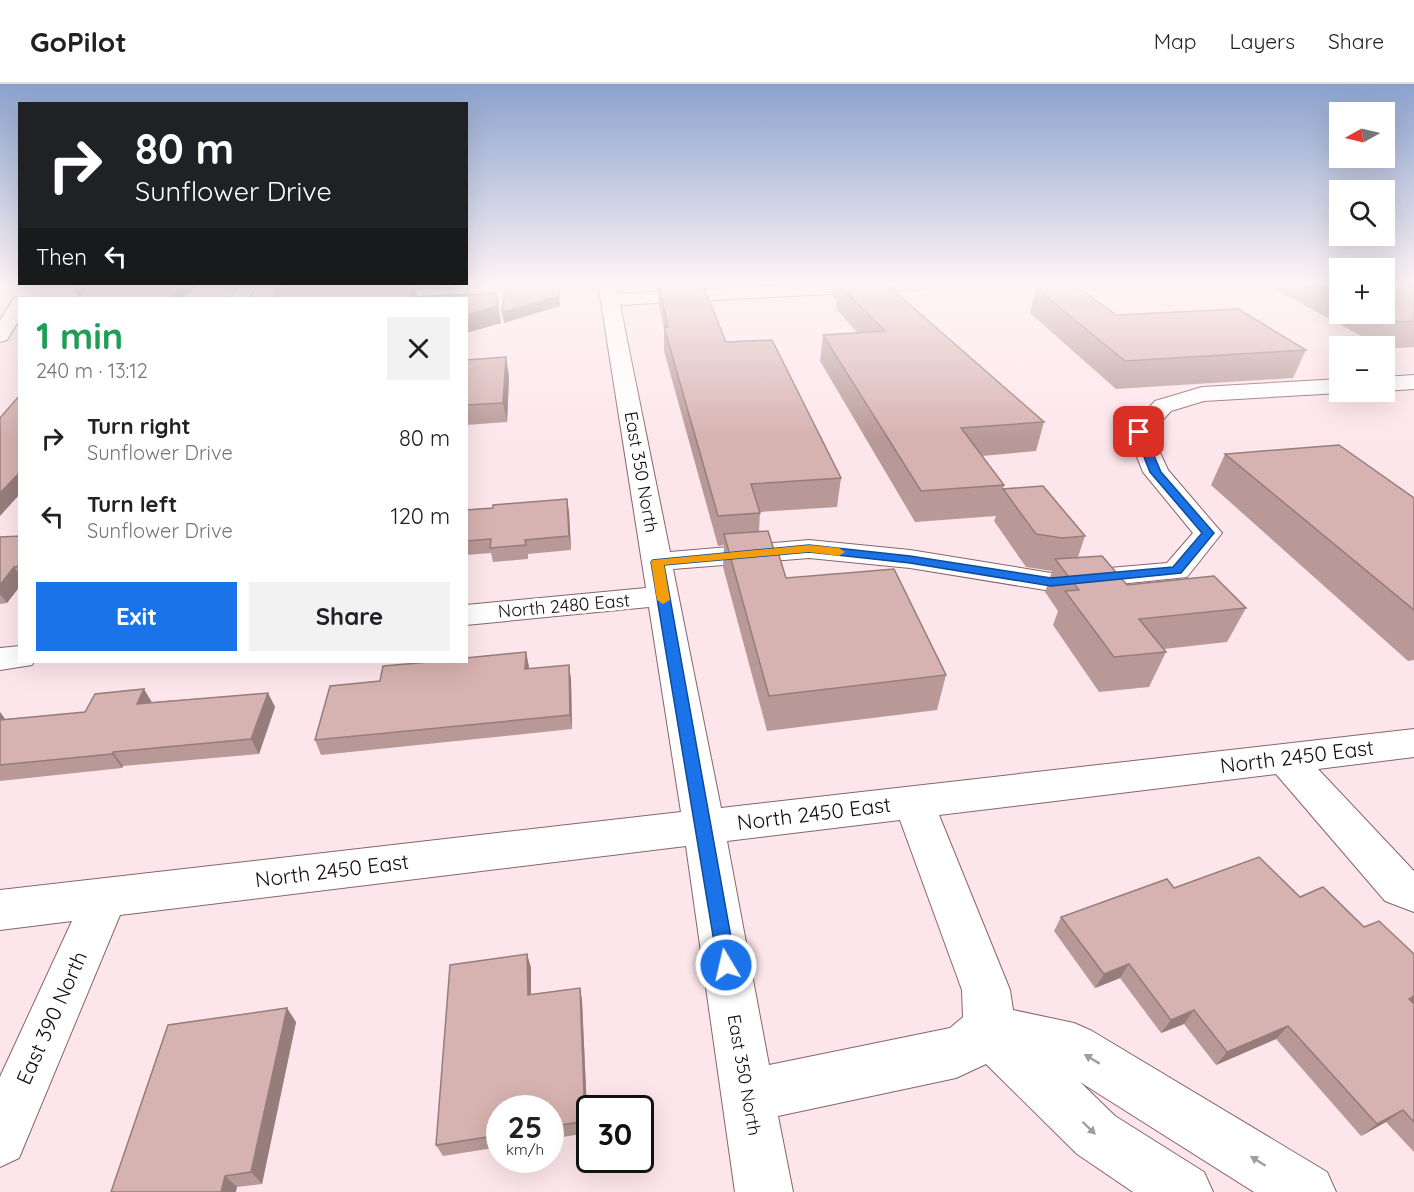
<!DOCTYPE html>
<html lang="en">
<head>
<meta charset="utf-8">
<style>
	body { margin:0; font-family:Quicksand,sans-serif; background:#f2f2f2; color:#202124; height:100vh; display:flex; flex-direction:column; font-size:22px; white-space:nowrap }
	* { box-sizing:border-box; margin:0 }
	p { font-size:20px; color:#757577 }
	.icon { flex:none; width:33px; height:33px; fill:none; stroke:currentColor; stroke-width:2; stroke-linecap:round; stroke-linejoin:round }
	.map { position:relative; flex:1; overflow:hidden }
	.panel { position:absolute; left:18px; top:213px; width:450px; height:366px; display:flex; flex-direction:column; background:#fff; border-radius:0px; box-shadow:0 6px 24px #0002 }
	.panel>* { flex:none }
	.guide { position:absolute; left:18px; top:18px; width:450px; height:183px; border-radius:0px; box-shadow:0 6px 24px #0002; background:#202124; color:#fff; overflow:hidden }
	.needle { width:39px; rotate:262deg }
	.buttons { position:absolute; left:1329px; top:18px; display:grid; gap:12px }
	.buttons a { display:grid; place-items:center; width:66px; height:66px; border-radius:0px; background:#fff; box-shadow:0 6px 24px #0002; font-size:30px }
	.speed { position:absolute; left:486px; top:1011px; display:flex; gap:12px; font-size:30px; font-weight:700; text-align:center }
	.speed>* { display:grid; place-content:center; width:78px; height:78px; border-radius:50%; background:#fff; box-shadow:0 6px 24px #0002; line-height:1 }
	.speed small { font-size:15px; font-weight:400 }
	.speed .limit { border:3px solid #111; border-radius:9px; background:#fff; color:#111 }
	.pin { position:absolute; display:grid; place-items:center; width:51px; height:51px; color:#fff; margin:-26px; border-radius:12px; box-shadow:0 3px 9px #0006 }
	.me { position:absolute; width:66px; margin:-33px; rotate:351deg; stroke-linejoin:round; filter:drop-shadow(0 0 4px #0008) }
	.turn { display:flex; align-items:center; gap:21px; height:126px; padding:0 18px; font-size:27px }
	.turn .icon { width:78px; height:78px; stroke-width:2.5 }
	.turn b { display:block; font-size:42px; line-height:51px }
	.then { display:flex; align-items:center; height:57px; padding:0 18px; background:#0003; gap:12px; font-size:22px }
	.round { display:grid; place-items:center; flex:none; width:63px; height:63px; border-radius:0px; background:#f2f2f2 }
	.overview { display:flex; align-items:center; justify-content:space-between; height:102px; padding:0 18px }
	h1 { font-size:36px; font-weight:700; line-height:45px; color:#1e9e55 }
	.cta { display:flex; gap:12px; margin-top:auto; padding:12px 18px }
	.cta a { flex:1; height:69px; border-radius:0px; background:#1a73e8; color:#fff; font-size:24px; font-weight:700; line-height:69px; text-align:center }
	.cta a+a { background:#f2f2f2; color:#202124 }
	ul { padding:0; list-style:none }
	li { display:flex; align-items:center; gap:18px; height:78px; padding:0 18px }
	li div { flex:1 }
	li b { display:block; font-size:22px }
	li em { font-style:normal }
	header { display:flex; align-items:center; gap:36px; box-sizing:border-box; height:84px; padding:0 30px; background:#fff; border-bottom:2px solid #e0e0e0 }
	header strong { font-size:28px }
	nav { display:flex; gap:33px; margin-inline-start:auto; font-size:21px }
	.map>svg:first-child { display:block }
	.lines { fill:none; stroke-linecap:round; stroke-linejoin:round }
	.minor-casing { stroke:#86656d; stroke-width:2 }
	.minor { fill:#fff; fill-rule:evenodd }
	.wall { fill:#b89997 }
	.shaded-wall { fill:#967d7b }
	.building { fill:#d6b2b0; stroke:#967d7b; stroke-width:1.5 }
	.oneway { fill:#a19d9e }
	.route { fill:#1a73e8; stroke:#114b97; stroke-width:1.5 }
	.slow { fill:#f59e0b }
	.labels { text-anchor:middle; stroke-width:6; stroke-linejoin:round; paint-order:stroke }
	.street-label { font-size:18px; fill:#14090c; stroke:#fff }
	.near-street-label { font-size:21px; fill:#14090c; stroke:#fff }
</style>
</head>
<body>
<header>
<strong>GoPilot</strong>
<nav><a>Map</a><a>Layers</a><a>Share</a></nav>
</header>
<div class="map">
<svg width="1414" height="1108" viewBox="0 0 1414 1108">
	<rect width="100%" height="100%" fill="#fde6eb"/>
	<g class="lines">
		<!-- minor casing -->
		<g class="minor-casing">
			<g id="minor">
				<path d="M 598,199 L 616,199 L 618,210 L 828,199 L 947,199 L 939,204 L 620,221 L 670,468 L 809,456 L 910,466 L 1051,489 L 1167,479 L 1193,449 L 1143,388 L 1127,348 L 1155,317 L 1202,303 L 1340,295 L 1340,308 L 1344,308 L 1340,309 L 1204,317 L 1171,327 L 1151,349 L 1168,386 L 1222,449 L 1187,493 L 1051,507 L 910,484 L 809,474 L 673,485 L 721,724 L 1414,645 L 1414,673 L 1318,685 L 1414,787 L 1414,828 L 1385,817 L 1276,690 L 939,731 L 1010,906 L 1013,926 L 1074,939 L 1092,947 L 1327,1088 L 1336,1108 L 1254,1108 L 1080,998 L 1115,1032 L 1204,1088 L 1213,1108 L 1133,1108 L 1077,1070 L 986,980 L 956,994 L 778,1032 L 793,1108 L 735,1108 L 686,762 L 120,831 L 19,1074 L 0,1083 L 0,993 L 72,837 L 0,846 L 0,806 L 681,728 L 649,523 L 466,541 L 466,521 L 646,504 ZM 900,736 L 962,906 L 963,933 L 950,944 L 769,981 L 727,757 Z"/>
				<path d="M 241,200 L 259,200 L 248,214 L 230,214 Z"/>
				<path d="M 453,200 L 469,199 L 464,213 L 330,214 L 333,210 L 339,209 L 451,204 Z"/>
				<path d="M 20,213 L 27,214 L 20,214 L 20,235 L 7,256 L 0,258 L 0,236 L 14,214 Z"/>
				<path d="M 1414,291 L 1414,305 L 1384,307 L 1384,293 Z"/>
				<path d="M 20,562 L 20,578 L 34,578 L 32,581 L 0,586 L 0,564 Z"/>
			</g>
		</g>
		<!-- minor -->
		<use href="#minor" class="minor"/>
	</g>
	<!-- wall -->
	<g class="wall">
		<path d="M 654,199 L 702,199 L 726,258 L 841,394 L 837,423 L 760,428 L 759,447 L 774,466 L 786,494 L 946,591 L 937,626 L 767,647 L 723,483 L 724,461 L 718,462 L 664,267 L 664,243 L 659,221 L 658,206 L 655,206 Z"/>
		<path d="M 833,199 L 885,199 L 1044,338 L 1036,367 L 982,372 L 1004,401 L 1003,405 L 1085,452 L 1078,473 L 1127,501 L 1246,524 L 1227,558 L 1164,565 L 1166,568 L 1149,603 L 1099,608 L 1053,541 L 1058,527 L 1045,508 L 1052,487 L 1026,483 L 994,437 L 996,432 L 915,438 L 820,277 L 823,251 L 858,249 L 836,225 L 837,217 L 832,212 Z"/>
		<path d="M 1263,199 L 1340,199 L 1340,230 L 1384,230 L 1414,199 L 1414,263 L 1384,265 L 1384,262 L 1380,262 Z"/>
		<path d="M 282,200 L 422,200 L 421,203 L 415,203 L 417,212 L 496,209 L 501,239 L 466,249 L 466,214 L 272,214 Z"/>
		<path d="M 1036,204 L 1116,231 L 1306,266 L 1293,294 L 1116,305 L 1030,229 Z"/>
		<path d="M 466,276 L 509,292 L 507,338 L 466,341 Z"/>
		<path d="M 1225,370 L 1414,414 L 1414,576 L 1408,577 L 1211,401 Z"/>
		<path d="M 466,426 L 569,428 L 571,466 L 528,470 L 528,475 L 493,478 L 491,469 L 466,471 Z"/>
		<path d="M 20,452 L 20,502 L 7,519 L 0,520 L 0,453 Z"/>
		<path d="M 526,568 L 529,585 L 569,581 L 571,596 L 572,645 L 321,671 L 315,656 L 380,597 Z"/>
		<path d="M 268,609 L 275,623 L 259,670 L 123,682 L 122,684 L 0,697 L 0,628 L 5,635 L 85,628 L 152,618 Z"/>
		<path d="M 1174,804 L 1300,813 L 1364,843 L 1414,870 L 1414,1068 L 1386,1038 L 1361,1052 L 1276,955 L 1216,981 L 1184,940 L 1161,949 L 1120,894 L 1095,904 L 1054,847 L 1061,833 Z"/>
		<path d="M 527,870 L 531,884 L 531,910 L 580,904 L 582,917 L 588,1049 L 550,1055 L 550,1024 L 500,1024 L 500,1063 L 443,1072 L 436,1061 Z"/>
		<path d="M 296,938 L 262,1100 L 237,1103 L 111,1108 Z"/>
	</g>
	<!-- shaded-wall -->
	<g class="shaded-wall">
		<path d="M 558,199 L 559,199 L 560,222 L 504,239 L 502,228 Z"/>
		<path d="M 72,200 L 90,200 L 94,209 L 77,211 Z"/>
		<path d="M 184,200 L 198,200 L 184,214 L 169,214 Z"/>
		<path d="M 414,200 L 418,214 L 411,213 Z"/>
		<path d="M 498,222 L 501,239 L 466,249 L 466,231 Z"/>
		<path d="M 506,273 L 509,292 L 507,338 L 503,319 Z"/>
		<path d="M 20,388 L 20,410 L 0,432 L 0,409 Z"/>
		<path d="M 567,415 L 569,428 L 571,466 L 569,452 Z"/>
		<path d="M 14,483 L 20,491 L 20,502 L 7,519 L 0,510 L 0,501 Z"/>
		<path d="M 526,568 L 529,583 L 528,600 L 525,585 Z"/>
		<path d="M 569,581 L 571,596 L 572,645 L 570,631 Z"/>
		<path d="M 144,605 L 153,620 L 137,620 Z"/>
		<path d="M 268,609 L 275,623 L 259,670 L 251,655 Z"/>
		<path d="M 0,628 L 5,635 L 0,644 Z"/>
		<path d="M 113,668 L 123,682 L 122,684 L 112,670 Z"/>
		<path d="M 527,870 L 531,884 L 531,924 L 528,911 Z"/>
		<path d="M 1129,880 L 1120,894 L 1095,904 L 1104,890 Z"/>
		<path d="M 580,904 L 582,917 L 588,1049 L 585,1037 Z"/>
		<path d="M 1414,912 L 1414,919 L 1394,928 L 1409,915 Z"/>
		<path d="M 287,924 L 296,938 L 262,1100 L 251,1088 Z"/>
		<path d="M 1194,926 L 1184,940 L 1161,949 L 1171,936 Z"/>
		<path d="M 1288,942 L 1276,955 L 1216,981 L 1227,968 Z"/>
		<path d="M 1403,1026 L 1386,1038 L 1361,1052 L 1377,1040 Z"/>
		<path d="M 225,1092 L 237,1103 L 236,1108 L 221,1108 Z"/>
	</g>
	<!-- building -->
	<g class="building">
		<path d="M 506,199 L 558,199 L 559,212 L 502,228 Z"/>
		<path d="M 658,199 L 702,199 L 726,258 L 772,256 L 841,394 L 751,400 L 760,429 L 718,432 L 664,243 L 668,243 Z"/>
		<path d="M 844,199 L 885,199 L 1044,338 L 961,344 L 1004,401 L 921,407 L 823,251 L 885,247 L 838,200 Z"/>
		<path d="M 1040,199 L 1072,199 L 1116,231 L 1238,225 L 1306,266 L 1125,277 L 1036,204 Z"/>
		<path d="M 1321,199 L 1340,199 L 1340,209 Z"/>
		<path d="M 1384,199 L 1414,199 L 1414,237 L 1399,238 L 1381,230 L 1384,230 Z"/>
		<path d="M 89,200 L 184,200 L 169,214 L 78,214 Z"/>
		<path d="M 282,200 L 414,200 L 411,213 L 496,209 L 498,222 L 466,231 L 466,214 L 272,214 Z"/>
		<path d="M 506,273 L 503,319 L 466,321 L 466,276 Z"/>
		<path d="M 20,311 L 20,388 L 0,409 L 0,334 Z"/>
		<path d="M 1339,361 L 1414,414 L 1414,526 L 1225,370 Z"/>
		<path d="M 1043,402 L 1085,452 L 1062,454 L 1036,450 L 1003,405 Z"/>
		<path d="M 567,415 L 569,452 L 525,456 L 526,461 L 490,464 L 491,455 L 466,457 L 466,426 L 493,424 L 493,421 Z"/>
		<path d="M 768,447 L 774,466 L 777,465 L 786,494 L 894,485 L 946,591 L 769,612 L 724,450 Z"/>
		<path d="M 20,452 L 20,482 L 14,483 L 0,501 L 0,453 Z"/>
		<path d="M 1102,472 L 1127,501 L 1214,492 L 1246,524 L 1139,535 L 1166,568 L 1114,573 L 1065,507 L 1079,506 L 1055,475 Z"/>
		<path d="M 526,568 L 525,585 L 569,581 L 570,631 L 315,656 L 330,602 L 380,597 L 383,582 L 430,578 L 466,578 L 466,574 Z"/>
		<path d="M 144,605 L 137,620 L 268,609 L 251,655 L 113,668 L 112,670 L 0,681 L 0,636 L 85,628 L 95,610 Z"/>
		<path d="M 1259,773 L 1300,813 L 1323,803 L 1364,843 L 1379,837 L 1414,870 L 1414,912 L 1409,915 L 1414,920 L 1414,1038 L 1403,1026 L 1377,1040 L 1288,942 L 1227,968 L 1194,926 L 1171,936 L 1129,880 L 1104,890 L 1061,833 L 1167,795 L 1174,804 Z"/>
		<path d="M 527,870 L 528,911 L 580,904 L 585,1037 L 550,1043 L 550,1024 L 500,1024 L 500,1051 L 436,1061 L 450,881 Z"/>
		<path d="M 287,924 L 251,1088 L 225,1092 L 221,1108 L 111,1108 L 168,941 Z"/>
	</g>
	<!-- one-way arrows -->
	<defs><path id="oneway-solid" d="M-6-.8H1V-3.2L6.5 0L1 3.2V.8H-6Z" transform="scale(1.5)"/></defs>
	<g class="oneway">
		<use href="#oneway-solid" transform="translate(1092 975) rotate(-149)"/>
		<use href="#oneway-solid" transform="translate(1089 1044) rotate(44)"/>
		<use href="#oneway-solid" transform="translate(1258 1077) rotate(-148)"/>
	</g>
	<!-- sky -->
	<linearGradient id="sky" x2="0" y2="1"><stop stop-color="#8ba2cd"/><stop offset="0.56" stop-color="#fef4f6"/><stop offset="1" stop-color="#fef4f6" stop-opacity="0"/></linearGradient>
	<rect width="1414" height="355" fill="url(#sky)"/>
	<!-- route -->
	<path class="route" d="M 1136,346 L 1143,346 L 1161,388 L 1214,449 L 1181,489 L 1051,502 L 910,479 L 809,468 L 664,481 L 736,881 L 733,888 L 726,890 L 719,888 L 651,478 L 653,476 L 809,461 L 910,472 L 1051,494 L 1173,483 L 1202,449 L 1150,388 L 1134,348 Z"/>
	<!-- slow -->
	<path class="slow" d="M 809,461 L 839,464 L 845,468 L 839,472 L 809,468 L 664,481 L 670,516 L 663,520 L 657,516 L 651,478 L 653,476 Z"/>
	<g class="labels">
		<!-- street labels -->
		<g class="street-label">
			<text transform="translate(641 388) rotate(80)" y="6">East 350 North</text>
			<text transform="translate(564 522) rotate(-5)" y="6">North 2480 East</text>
			<text transform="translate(744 991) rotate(80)" y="6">East 350 North</text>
		</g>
		<!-- near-street labels -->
		<g class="near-street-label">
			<text transform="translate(1297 673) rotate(-7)" y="7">North 2450 East</text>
			<text transform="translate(814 730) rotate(-7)" y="7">North 2450 East</text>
			<text transform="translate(332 787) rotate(-7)" y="7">North 2450 East</text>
			<text transform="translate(52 934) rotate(-66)" y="7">East 390 North</text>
		</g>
	</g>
</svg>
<div class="buttons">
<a><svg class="needle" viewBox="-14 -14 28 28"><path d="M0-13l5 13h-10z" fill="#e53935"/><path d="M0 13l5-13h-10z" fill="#757577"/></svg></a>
<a><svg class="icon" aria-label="search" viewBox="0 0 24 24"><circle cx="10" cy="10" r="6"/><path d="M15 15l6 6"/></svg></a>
<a>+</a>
<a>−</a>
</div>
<div class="speed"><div>25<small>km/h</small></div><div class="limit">30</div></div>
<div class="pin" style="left:1139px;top:348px;background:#d93025"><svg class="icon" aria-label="arrive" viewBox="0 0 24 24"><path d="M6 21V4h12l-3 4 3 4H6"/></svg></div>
<svg class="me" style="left:726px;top:881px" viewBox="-20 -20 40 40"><circle r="17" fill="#1a73e8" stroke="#fff" stroke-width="3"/><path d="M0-11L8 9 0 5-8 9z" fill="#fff"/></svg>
<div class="guide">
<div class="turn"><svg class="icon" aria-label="right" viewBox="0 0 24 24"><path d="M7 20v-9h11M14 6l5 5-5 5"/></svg><div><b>80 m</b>Sunflower Drive</div></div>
<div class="then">Then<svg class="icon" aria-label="left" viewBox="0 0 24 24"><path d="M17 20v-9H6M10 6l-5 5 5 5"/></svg></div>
</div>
<section class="panel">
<div class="overview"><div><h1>1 min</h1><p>240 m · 13:12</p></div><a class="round"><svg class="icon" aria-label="close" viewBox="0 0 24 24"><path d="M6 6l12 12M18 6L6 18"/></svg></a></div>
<ul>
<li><svg class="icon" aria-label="right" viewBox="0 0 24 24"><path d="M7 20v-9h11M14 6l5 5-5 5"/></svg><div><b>Turn right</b><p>Sunflower Drive</p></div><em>80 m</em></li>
<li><svg class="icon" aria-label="left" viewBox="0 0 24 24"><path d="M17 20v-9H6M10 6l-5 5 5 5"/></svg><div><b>Turn left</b><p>Sunflower Drive</p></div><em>120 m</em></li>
</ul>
<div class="cta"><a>Exit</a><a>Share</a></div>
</section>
</div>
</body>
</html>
